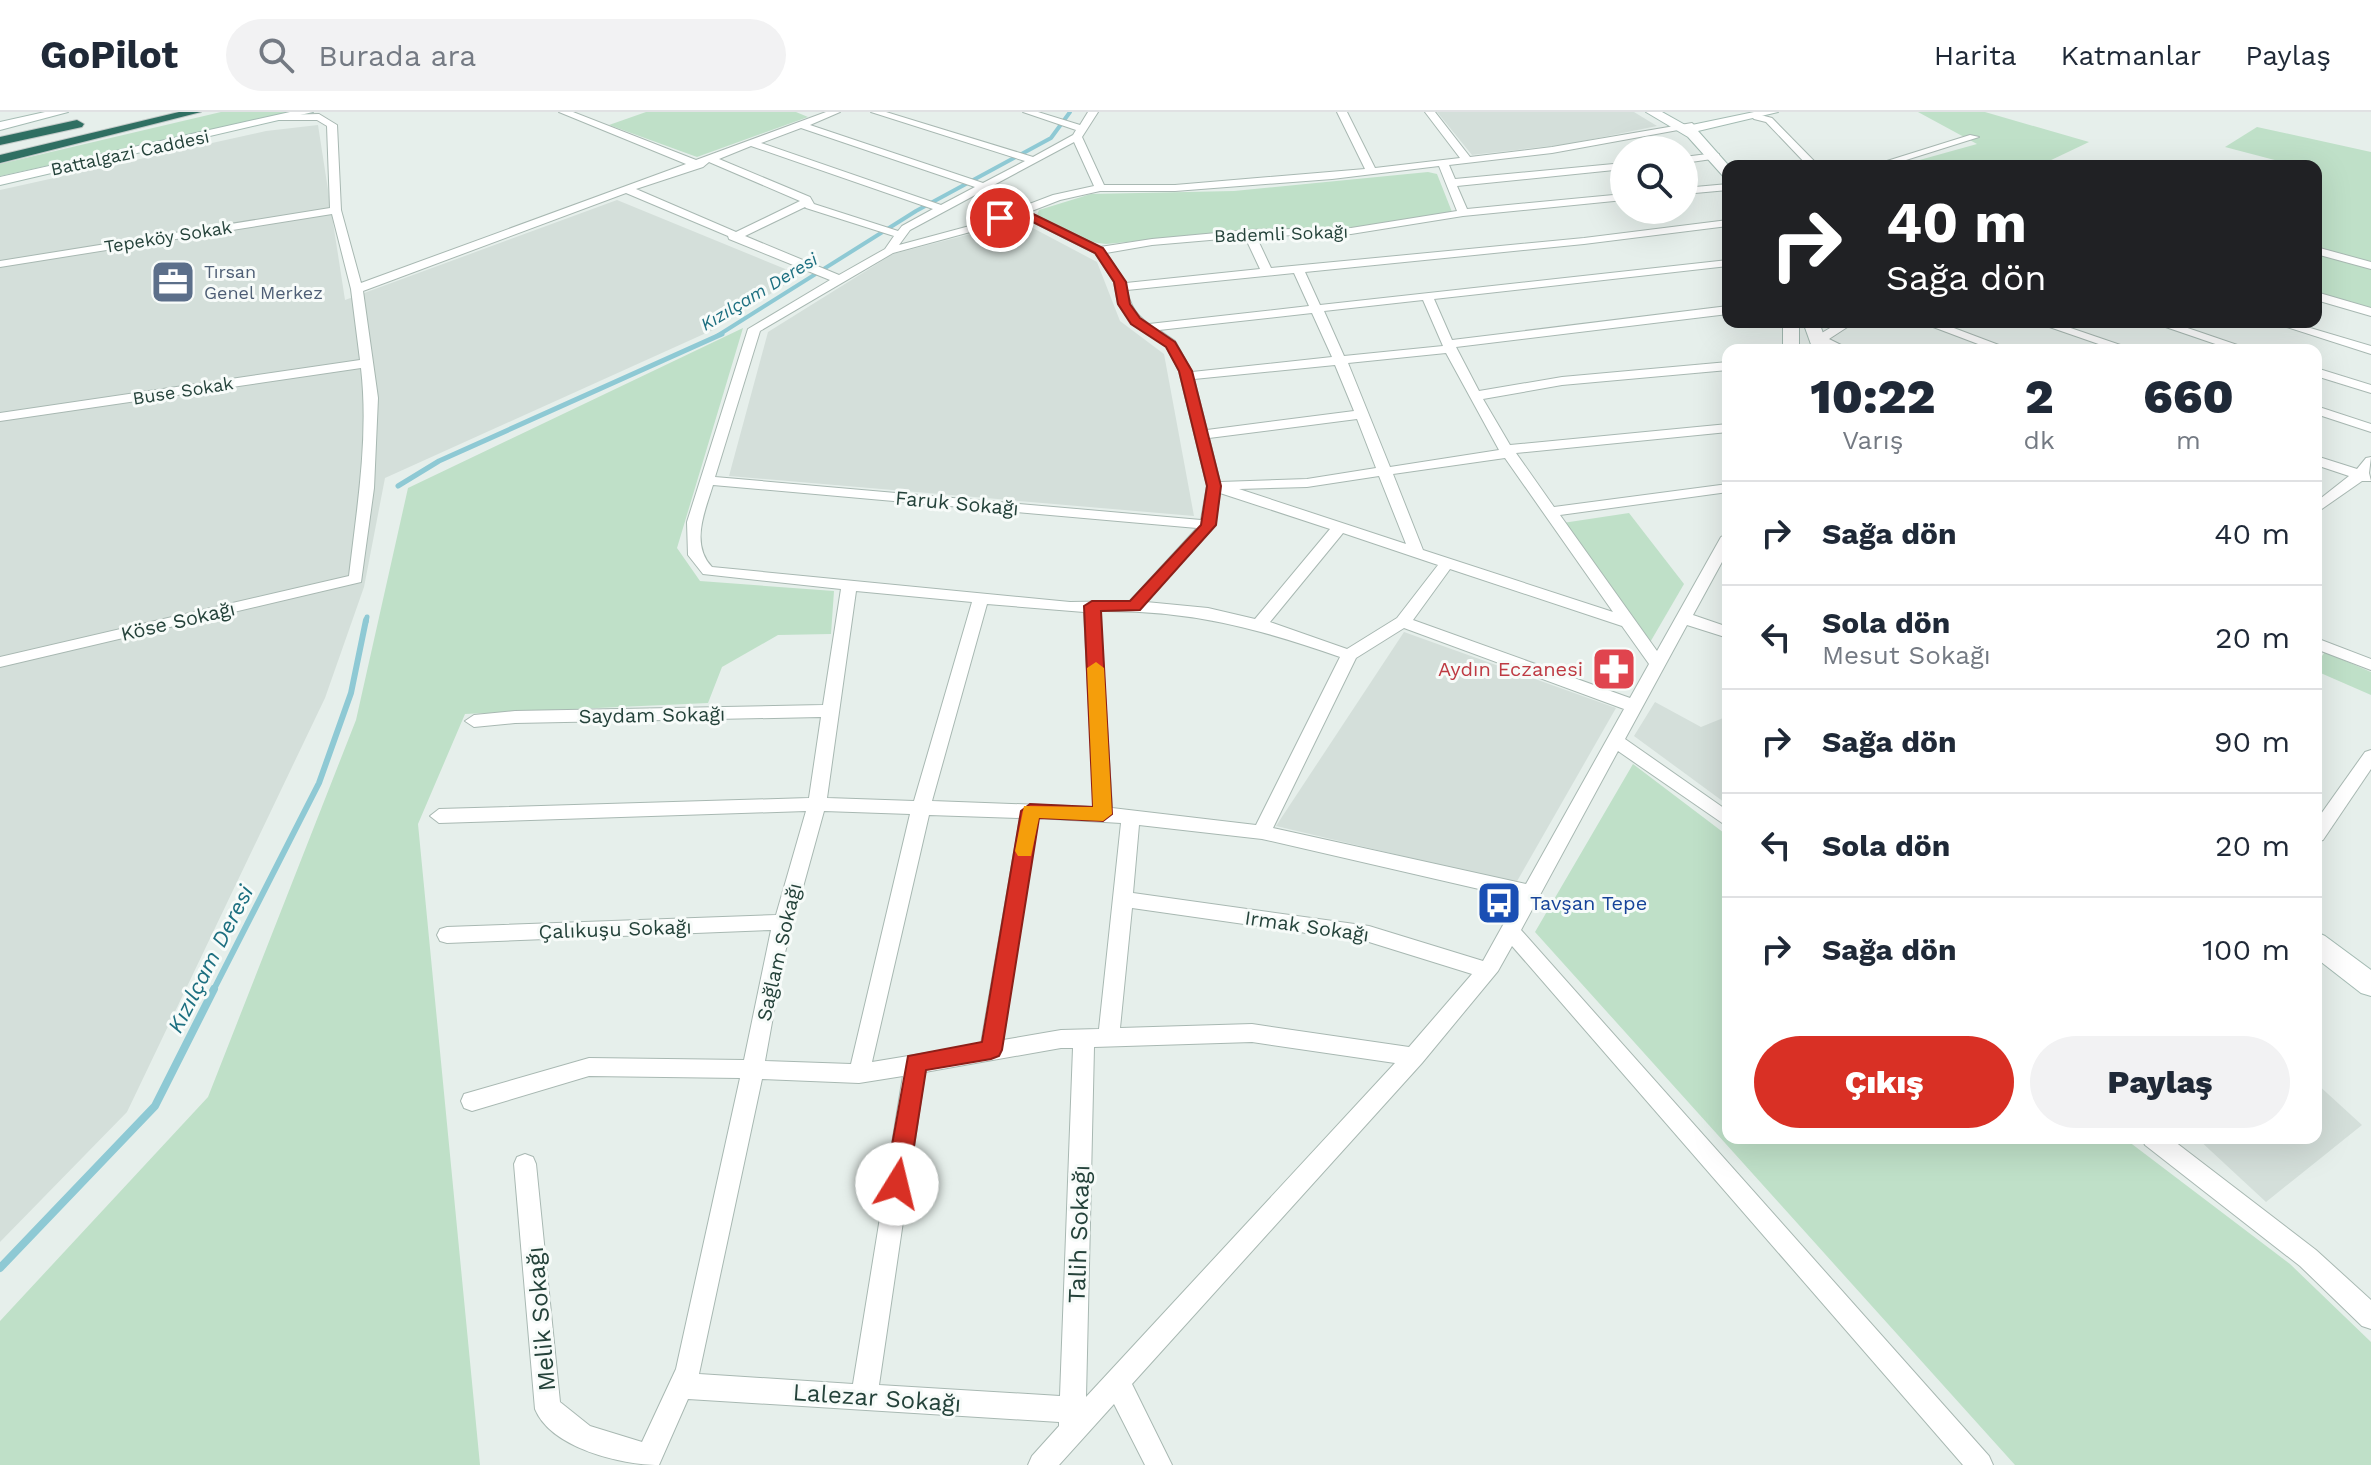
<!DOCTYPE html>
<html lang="tr">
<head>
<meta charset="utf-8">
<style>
	body { margin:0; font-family:"Work Sans",sans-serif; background:#f2f2f3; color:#1f2937; height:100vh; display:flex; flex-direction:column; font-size:30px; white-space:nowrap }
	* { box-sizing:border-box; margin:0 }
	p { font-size:26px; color:#747a83 }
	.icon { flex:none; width:44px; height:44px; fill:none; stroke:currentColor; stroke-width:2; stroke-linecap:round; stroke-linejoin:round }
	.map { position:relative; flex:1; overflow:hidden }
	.details { position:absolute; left:1722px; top:232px; width:600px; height:800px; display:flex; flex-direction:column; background:#fff; border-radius:16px; box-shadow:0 8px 32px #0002 }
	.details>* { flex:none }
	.top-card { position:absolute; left:1722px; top:48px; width:600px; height:168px; border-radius:16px; box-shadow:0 8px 32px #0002; background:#202124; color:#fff; overflow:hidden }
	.fabs { position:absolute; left:1610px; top:24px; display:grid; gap:16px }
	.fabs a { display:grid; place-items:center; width:88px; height:88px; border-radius:50%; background:#fff; box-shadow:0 8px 32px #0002; font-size:40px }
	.pin { position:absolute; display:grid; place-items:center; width:68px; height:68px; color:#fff; margin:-34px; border:4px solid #fff; border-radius:50%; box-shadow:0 2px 8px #0007 }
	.me { position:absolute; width:88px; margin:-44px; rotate:9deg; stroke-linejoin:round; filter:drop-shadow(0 0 6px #0008) }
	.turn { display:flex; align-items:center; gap:28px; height:168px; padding:0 32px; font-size:36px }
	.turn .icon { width:104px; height:104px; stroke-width:2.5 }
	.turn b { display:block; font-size:56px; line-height:68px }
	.eta { display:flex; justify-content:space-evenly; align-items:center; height:136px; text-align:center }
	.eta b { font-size:48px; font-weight:800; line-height:56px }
	.action { display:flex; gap:16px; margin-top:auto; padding:16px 32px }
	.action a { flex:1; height:92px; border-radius:48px; background:#d93025; color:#fff; font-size:32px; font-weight:800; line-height:92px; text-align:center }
	.action a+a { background:#f2f2f3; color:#1f2937 }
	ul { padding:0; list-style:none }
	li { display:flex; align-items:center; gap:24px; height:104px; padding:0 32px; border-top:2px solid #e0e1e3 }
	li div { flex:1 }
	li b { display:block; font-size:30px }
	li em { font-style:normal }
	header { display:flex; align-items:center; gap:48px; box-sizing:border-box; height:112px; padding:0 40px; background:#fff; border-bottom:2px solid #e0e1e3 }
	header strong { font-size:38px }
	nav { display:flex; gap:44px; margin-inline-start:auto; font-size:28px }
	.search { width:560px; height:72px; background:#f2f2f3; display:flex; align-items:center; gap:20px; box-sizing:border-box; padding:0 28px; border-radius:44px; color:#747a83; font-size:30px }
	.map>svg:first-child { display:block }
	.built { fill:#d4dfda }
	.green { fill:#bfe0c8 }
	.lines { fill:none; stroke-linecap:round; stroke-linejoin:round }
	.stream-far3 { stroke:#8ec9d4; stroke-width:4 }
	.stream-far2 { stroke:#8ec9d4; stroke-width:5 }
	.stream-far1 { stroke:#8ec9d4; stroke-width:6 }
	.stream { stroke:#8ec9d4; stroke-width:8 }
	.street-casing { stroke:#a8b8b2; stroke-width:2 }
	.secondary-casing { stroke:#a4bbb3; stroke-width:2 }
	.highway-casing { stroke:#c2cac8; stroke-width:2 }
	.street { fill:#fff; fill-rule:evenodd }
	.secondary { fill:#fff; fill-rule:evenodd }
	.highway { fill:#2f6f62; fill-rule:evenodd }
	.route { fill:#d93025; stroke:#8d1f18; stroke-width:2 }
	.slow { fill:#f59e0b }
	.labels { text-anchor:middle; stroke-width:6; stroke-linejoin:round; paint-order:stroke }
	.far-street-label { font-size:18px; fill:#24423a; stroke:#f7fbf9 }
	.far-service-label { font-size:18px; fill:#4e5e75; stroke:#f7fbf9; text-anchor:start }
	.far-water-label { font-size:18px; font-style:italic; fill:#1c6f80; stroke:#f7fbf9 }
	.street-label { font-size:20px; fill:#24423a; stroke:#f7fbf9 }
	.health-label { font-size:20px; fill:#be3a42; stroke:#f7fbf9; text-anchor:end }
	.transit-label { font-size:20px; fill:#164399; stroke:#f7fbf9; text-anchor:start }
	.water-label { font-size:22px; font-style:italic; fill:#1c6f80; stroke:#f7fbf9 }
	.near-street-label { font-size:24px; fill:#24423a; stroke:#f7fbf9 }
</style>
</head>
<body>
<header>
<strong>GoPilot</strong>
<div class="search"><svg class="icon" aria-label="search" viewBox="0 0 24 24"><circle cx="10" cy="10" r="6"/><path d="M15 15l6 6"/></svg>Burada ara</div>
<nav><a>Harita</a><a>Katmanlar</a><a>Paylaş</a></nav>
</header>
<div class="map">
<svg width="2371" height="1353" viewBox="0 0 2371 1353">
	<rect width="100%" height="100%" fill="#e6efeb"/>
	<!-- built -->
	<g class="built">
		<path d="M 1437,0 L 1634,0 L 1657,14 L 1569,32 L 1472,43 Z"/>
		<path d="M 318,13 L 345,188 L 617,88 L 800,163 L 715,217 L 385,366 L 364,475 L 325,586 L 127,1000 L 0,1130 L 0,78 L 266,19 Z"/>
		<path d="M 1013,111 L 1029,114 L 1097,150 L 1120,209 L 1164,242 L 1194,404 L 729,364 L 768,220 L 893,142 Z"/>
		<path d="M 1404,520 L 1616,596 L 1516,771 L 1276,714 Z"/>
		<path d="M 1655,590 L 1701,615 L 1728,604 L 1728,693 L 1634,624 Z"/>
		<path d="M 2316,971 L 2362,1013 L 2266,1090 L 2197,1026 L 2316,1026 Z"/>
	</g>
	<!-- green -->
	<g class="green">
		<path d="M 221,0 L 294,0 L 0,64 L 0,52 Z"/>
		<path d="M 646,0 L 796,0 L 808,5 L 697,45 L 609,13 Z"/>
		<path d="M 1918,0 L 1985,0 L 2089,30 L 2047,50 L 2051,54 L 1898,54 L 1977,32 Z"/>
		<path d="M 2257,15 L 2371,40 L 2371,196 L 2316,180 L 2316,54 L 2298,54 L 2225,35 Z"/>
		<path d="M 1428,60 L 1437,62 L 1452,100 L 1350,117 L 1243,119 L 1106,132 L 1091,130 L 1037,103 L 1039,98 L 1091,82 L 1234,79 Z"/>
		<path d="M 743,216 L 677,436 L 700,469 L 834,479 L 831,522 L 778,523 L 722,555 L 708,591 L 465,602 L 418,712 L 480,1353 L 0,1353 L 0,1209 L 208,985 L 356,608 L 408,376 Z"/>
		<path d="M 1629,401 L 1684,472 L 1645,539 L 1556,412 Z"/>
		<path d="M 2325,540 L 2371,560 L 2371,583 L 2316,559 L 2316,552 Z"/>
		<path d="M 1633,652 L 1728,724 L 1728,1026 L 2124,1026 L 2290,1152 L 2371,1230 L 2371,1353 L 2015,1353 L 1535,820 Z"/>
	</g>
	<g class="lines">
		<!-- stream-far3 -->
		<path class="stream-far3" d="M 717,224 L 916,99 L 1051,26 L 1070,0"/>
		<!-- stream-far2 -->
		<g class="stream-far2">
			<path d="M 398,374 L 439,349 L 722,222"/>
			<path d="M 366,510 L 367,505"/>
		</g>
		<!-- stream-far1 -->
		<path class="stream-far1" d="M 213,879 L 319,671 L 351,581 L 366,508"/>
		<!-- stream -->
		<path class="stream" d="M 0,1156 L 155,994 L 214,877"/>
		<!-- street casing -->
		<g class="street-casing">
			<g id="street">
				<path d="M 559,0 L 573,0 L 696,48 L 826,0 L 840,0 L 810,13 L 983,71 L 1025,49 L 871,0 L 886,0 L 1033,45 L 1073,23 L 1076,18 L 1023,0 L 1038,0 L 1080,13 L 1088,0 L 1098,0 L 1082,25 L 1104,73 L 1175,73 L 1365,57 L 1337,0 L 1347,0 L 1375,56 L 1460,46 L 1425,0 L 1435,0 L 1470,45 L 1552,35 L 1692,11 L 1694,13 L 1689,16 L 1552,41 L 1449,53 L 1455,67 L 1624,51 L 1624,57 L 1457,74 L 1467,97 L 1624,82 L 1624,88 L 1463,104 L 1351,122 L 1256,124 L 1271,156 L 1584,126 L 1728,108 L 1728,114 L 1584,132 L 1305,160 L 1320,193 L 1728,148 L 1728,154 L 1434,187 L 1452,228 L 1728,194 L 1728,202 L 1456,235 L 1479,279 L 1562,265 L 1728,250 L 1728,258 L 1562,273 L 1483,287 L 1510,333 L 1728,312 L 1728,320 L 1516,341 L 1554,395 L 1728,372 L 1728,380 L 1560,403 L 1657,539 L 1721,425 L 1728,421 L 1728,439 L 1693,503 L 1728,515 L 1728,526 L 1687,513 L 1625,627 L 1728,699 L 1728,715 L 1618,639 L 1521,818 L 1989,1344 L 1993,1353 L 1963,1353 L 1512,834 L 1498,859 L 1422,951 L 1132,1272 L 1172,1353 L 1145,1353 L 1114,1292 L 1059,1353 L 1028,1353 L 1032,1344 L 1059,1314 L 1059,1310 L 688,1287 L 659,1353 C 621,1353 551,1336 535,1297 L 514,1052 L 517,1045 L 525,1042 L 533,1045 L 536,1052 L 560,1290 L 590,1314 L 642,1330 L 676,1257 L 740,966 L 589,964 L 472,999 L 464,996 L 461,989 L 464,982 L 589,946 L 744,948 L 771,818 L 447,831 L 440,829 L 437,823 L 440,817 L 447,815 L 776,803 L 806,699 L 439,711 L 430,704 L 439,697 L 809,686 L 821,605 L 515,611 L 474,615 L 465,609 L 474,603 L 515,599 L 823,593 L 841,477 L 703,462 L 688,443 L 687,410 L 748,217 L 830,168 L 729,127 L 728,124 L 626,81 L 363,179 L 378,286 L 374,376 L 361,470 L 0,555 L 0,545 L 349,464 C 357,395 369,325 361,256 L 0,309 L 0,301 L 360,248 L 351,177 L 332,102 L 0,155 L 0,149 L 330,96 L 327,14 L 317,8 L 277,8 L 277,4 L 280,3 L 319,2 L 337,13 L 341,98 L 361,171 L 686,52 ZM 801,16 L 975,75 L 941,93 L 761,31 ZM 1074,30 L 1094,74 L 1053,83 L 977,112 L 899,133 L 910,118 ZM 751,34 L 933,97 L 902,114 L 898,119 L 814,92 L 810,85 L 719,47 ZM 709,50 L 800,89 L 736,120 L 636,77 L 703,55 ZM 1439,54 L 1457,99 L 1351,116 L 1249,118 L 1152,127 L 1100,135 L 1029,100 L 1060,88 L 1100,79 L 1175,79 L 1332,67 ZM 805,95 L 806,96 L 894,124 L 885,137 L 839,163 L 745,124 ZM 1019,103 L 1095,141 L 1114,170 L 1118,192 L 1132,212 L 1166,234 L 1179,259 L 1207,374 L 1201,408 L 715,365 L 760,219 L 893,141 L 985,116 ZM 1245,125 L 1260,157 L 1126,171 L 1106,141 L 1152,133 ZM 1294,161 L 1309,194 L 1149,212 C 1136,203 1130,193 1127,178 ZM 1423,188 L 1443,234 L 1344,244 L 1324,199 ZM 1312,201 L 1332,245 L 1192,260 L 1175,229 L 1159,218 ZM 1446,241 L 1499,338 L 1390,355 L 1348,251 ZM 1335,253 L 1354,299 L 1207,318 L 1194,267 ZM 1357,307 L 1376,356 L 1307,367 L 1220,370 L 1209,326 ZM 1505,346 L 1613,500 L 1423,438 L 1393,362 ZM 1379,364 L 1406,432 L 1239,377 L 1307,375 ZM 713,373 L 1197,416 L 1130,489 L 1070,490 L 712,455 C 690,432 705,399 713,373 ZM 1220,381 L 1330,417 L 1255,507 L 1208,496 L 1146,490 L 1215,413 ZM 1343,421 L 1438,453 L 1397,506 L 1347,537 L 1270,510 ZM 1450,457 L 1622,514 L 1649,552 L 1630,586 L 1413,508 ZM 856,479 L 972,490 L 914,689 L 827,686 ZM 987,492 L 1084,500 L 1094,695 L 932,689 ZM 1100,499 C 1189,498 1257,516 1340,545 L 1256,713 L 1112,696 ZM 1404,516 L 1624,597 L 1526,772 L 1273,716 L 1356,546 ZM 824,699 L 910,702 L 851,952 L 765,949 L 784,844 ZM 929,703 L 1020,706 L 981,932 L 872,950 ZM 1038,706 L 1121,711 L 1099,917 L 1061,918 L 1003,928 ZM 1139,713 L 1262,727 L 1518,786 L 1483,849 L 1369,814 L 1133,781 ZM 1132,796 L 1369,830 L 1472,862 L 1409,935 L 1252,912 L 1120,916 ZM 1252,930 L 1395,951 L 1086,1285 L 1094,935 ZM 1061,936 L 1073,936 L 1060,1284 L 879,1273 L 925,960 ZM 903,964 L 853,1272 L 699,1262 L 762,967 L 859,971 Z"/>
				<path d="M 1757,2 L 1772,6 L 1819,54 L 1808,54 L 1766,10 L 1754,7 L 1752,5 Z"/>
				<path d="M 1970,23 L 1979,25 L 1887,54 L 1871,54 Z"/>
				<path d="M 1715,41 L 1719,42 L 1719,46 L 1684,51 L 1684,45 Z"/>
				<path d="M 1728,72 L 1728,78 L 1684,82 L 1684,76 Z"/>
				<path d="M 2316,135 L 2371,150 L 2371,157 L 2316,142 Z"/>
				<path d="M 2316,180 L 2371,196 L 2371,204 L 2316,188 Z"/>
				<path d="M 1840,210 L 1855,210 L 1829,227 L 1851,238 L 1834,238 L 1815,231 L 1815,225 Z"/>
				<path d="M 1920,210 L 1938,210 L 2012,238 L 1994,238 Z"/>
				<path d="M 2035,210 L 2053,210 L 2135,238 L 2116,238 Z"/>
				<path d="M 2151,210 L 2170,210 L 2252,238 L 2233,238 Z"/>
				<path d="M 2271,210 L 2290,210 L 2371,234 L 2371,242 Z"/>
				<path d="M 2316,256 L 2371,273 L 2371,281 L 2316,264 Z"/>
				<path d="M 2316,294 L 2371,312 L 2371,320 L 2316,302 Z"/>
				<path d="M 2316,344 L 2357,357 L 2366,346 L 2371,345 L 2369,361 L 2371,369 L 2362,369 L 2316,401 L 2316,390 L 2349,364 L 2316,353 Z"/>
				<path d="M 2316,526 L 2371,547 L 2371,558 L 2316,537 Z"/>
				<path d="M 2371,638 L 2371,657 L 2323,728 L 2316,730 L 2316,709 L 2365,640 Z"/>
				<path d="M 2142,1026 L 2170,1026 L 2316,1138 L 2371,1188 L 2371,1217 L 2362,1214 L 2300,1154 L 2145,1033 Z"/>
			</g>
		</g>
		<!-- secondary casing -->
		<g class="secondary-casing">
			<g id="secondary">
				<path d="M 45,0 L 68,0 L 0,18 L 0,10 Z"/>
				<path d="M 290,0 L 313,0 L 0,73 L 0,65 Z"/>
				<path d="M 1646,0 L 1662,0 L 1687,14 L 1754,0 L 1778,0 L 1698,19 L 1729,54 L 1728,65 L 1723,64 L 1688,25 Z"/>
				<rect x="1783" y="210" width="16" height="28"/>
				<path d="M 1803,210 L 1819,210 L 1829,238 L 1813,238 Z"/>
				<path d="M 2316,820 L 2325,824 L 2371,858 L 2371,884 L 2361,881 L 2316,846 Z"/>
			</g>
		</g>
		<!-- highway casing -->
		<g class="highway-casing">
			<g id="highway">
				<path d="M 179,0 L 201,0 L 0,51 L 0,43 Z"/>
				<path d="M 77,8 L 84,12 L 82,15 L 0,33 L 0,25 Z"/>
			</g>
		</g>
		<!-- street -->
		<use href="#street" class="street"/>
		<!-- secondary -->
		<use href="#secondary" class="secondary"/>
		<!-- highway -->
		<use href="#highway" class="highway"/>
	</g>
	<!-- route -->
	<path class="route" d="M 1015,97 L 1023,97 L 1103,136 L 1126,170 L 1130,192 L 1140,206 L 1175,230 L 1192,259 L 1221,374 L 1216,413 L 1140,498 L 1101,499 L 1112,702 L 1103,709 L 1039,706 L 1002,938 L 999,944 L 991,947 L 926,958 L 908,1072 L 905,1080 L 897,1083 L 889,1080 L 885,1072 L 908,944 L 982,930 L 1021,699 L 1030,692 L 1093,695 L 1084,494 L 1092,489 L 1130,489 L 1201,413 L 1207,374 L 1179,259 L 1166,235 L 1131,212 L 1118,192 L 1114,170 L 1095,141 L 1019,103 L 1000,110 L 995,106 Z"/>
	<!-- slow -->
	<path class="slow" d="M 1096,550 L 1104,556 L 1112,702 L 1103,709 L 1039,706 L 1031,744 L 1018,744 L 1015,739 L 1024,694 L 1093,695 L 1087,556 Z"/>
	<!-- icons -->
	<defs>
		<g id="office-square" transform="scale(2.3)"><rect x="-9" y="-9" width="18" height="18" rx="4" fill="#5c6f8a" stroke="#f7fbf9"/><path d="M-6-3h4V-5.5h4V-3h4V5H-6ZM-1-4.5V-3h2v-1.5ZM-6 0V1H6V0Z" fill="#fff"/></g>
		<g id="pharmacy-square" transform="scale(2.3)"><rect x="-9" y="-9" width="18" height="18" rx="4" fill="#e0444e" stroke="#f7fbf9"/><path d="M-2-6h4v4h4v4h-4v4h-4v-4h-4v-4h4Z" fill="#fff"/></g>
		<g id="bus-square" transform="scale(2.3)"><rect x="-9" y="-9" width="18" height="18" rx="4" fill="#1a4fb4" stroke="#f7fbf9"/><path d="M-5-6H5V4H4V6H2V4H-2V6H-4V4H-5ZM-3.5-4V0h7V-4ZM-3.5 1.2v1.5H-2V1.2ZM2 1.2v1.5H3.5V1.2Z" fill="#fff"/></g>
	</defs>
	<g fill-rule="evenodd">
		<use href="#office-square" x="173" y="170"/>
		<use href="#pharmacy-square" x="1614" y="557"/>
		<use href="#bus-square" x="1499" y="791"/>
	</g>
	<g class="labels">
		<!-- far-street labels -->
		<g class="far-street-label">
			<text transform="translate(130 41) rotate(-12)" y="6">Battalgazi Caddesi</text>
			<text transform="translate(1281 122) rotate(-2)" y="6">Bademli Sokağı</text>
			<text transform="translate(168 125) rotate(-9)" y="6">Tepeköy Sokak</text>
			<text transform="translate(183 279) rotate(-9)" y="6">Buse Sokak</text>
		</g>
		<!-- far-service labels -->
		<g class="far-service-label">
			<text x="204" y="166">Tırsan<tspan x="204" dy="21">Genel Merkez</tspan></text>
		</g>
		<!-- far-water labels -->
		<g class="far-water-label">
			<text transform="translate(759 180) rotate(-31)" y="6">Kızılçam Deresi</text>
		</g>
		<!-- street labels -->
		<g class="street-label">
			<text transform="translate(957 391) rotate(5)" y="7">Faruk Sokağı</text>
			<text transform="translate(178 509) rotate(-13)" y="7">Köse Sokağı</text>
			<text transform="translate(652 603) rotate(-1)" y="7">Saydam Sokağı</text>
			<text transform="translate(1307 814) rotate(8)" y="7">Irmak Sokağı</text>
			<text transform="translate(615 817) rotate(-2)" y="7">Çalıkuşu Sokağı</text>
			<text transform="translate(779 840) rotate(-77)" y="7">Sağlam Sokağı</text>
		</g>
		<!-- health labels -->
		<g class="health-label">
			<text x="1583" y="564">Aydın Eczanesi</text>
		</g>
		<!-- transit labels -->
		<g class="transit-label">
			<text x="1530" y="798">Tavşan Tepe</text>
		</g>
		<!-- water labels -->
		<g class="water-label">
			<text transform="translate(210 847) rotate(-63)" y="8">Kızılçam Deresi</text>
		</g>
		<!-- near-street labels -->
		<g class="near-street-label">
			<text transform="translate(1079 1122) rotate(-88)" y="8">Talih Sokağı</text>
			<text transform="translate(541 1207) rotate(-95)" y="8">Melik Sokağı</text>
			<text transform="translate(877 1286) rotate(4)" y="8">Lalezar Sokağı</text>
		</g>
	</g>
</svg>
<div class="fabs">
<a><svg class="icon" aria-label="search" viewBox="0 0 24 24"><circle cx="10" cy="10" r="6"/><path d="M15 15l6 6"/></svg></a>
</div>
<div class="pin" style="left:1000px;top:106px;background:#d93025"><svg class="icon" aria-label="arrive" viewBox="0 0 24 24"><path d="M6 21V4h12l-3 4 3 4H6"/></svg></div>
<svg class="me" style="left:897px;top:1072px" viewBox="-20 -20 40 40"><circle r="19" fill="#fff"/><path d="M0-13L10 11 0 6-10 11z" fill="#d93025"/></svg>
<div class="top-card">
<div class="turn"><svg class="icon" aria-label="right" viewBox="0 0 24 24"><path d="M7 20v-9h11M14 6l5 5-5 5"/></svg><div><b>40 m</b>Sağa dön</div></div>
</div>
<section class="details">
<div class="eta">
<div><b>10:22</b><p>Varış</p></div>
<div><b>2</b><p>dk</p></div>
<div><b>660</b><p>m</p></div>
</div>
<ul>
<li><svg class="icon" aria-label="right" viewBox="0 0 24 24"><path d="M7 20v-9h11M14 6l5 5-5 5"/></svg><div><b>Sağa dön</b></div><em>40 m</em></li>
<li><svg class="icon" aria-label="left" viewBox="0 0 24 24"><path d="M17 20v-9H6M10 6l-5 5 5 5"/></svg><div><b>Sola dön</b><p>Mesut Sokağı</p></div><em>20 m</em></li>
<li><svg class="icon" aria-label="right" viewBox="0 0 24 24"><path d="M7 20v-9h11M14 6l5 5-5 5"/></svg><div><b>Sağa dön</b></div><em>90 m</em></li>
<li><svg class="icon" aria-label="left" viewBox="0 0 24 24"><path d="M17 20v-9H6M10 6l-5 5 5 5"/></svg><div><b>Sola dön</b></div><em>20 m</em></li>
<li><svg class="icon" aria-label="right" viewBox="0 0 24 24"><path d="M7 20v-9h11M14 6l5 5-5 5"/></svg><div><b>Sağa dön</b></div><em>100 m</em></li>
</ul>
<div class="action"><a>Çıkış</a><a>Paylaş</a></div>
</section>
</div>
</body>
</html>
